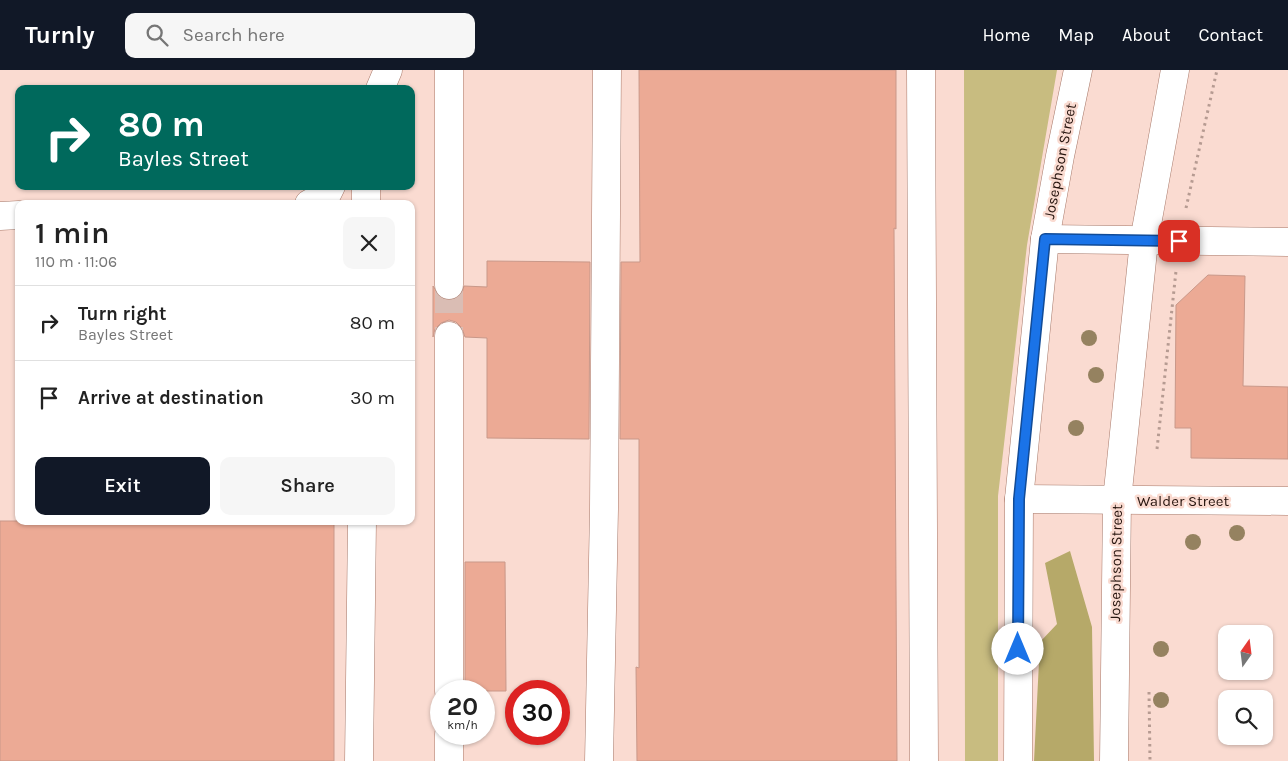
<!DOCTYPE html>
<html lang="en">
<head>
<meta charset="utf-8">
<style>
	body { margin:0; font-family:Karla,sans-serif; background:#f6f6f6; color:#222; height:100vh; display:flex; flex-direction:column; font-size:19px; white-space:nowrap }
	* { box-sizing:border-box; margin:0 }
	p { font-size:16px; color:#767676 }
	.icon { flex:none; width:28px; height:28px; fill:none; stroke:currentColor; stroke-width:2; stroke-linecap:round; stroke-linejoin:round }
	.map { position:relative; flex:1; overflow:hidden }
	.drawer { position:absolute; left:15px; top:130px; width:400px; height:325px; display:flex; flex-direction:column; background:#fff; border-radius:10px; box-shadow:0 1px 4px #0004 }
	.drawer>* { flex:none }
	.guide { position:absolute; left:15px; top:15px; width:400px; height:105px; border-radius:10px; box-shadow:0 1px 4px #0004; background:#00695c; color:#fff; overflow:hidden }
	.needle { width:32px; rotate:14deg }
	.controls { position:absolute; left:1218px; top:555px; display:grid; gap:10px }
	.controls a { display:grid; place-items:center; width:55px; height:55px; border-radius:10px; background:#fff; box-shadow:0 1px 4px #0004; font-size:25px }
	.speed { position:absolute; left:430px; top:610px; display:flex; gap:10px; font-size:25px; font-weight:700; text-align:center }
	.speed>* { display:grid; place-content:center; width:65px; height:65px; border-radius:50%; background:#fff; box-shadow:0 1px 4px #0004; line-height:1 }
	.speed small { font-size:12px; font-weight:400 }
	.speed .limit { border:8px solid #d22; background:#fff; color:#111 }
	.pin { position:absolute; display:grid; place-items:center; width:42px; height:42px; color:#fff; margin:-21px; border-radius:10px; box-shadow:0 2px 8px #0006 }
	.me { position:absolute; width:55px; margin:-28px; rotate:0deg; stroke-linejoin:round; filter:drop-shadow(0 0 4px #0008) }
	.turn { display:flex; align-items:center; gap:18px; height:105px; padding:0 20px; font-size:22px }
	.turn .icon { width:65px; height:65px; stroke-width:2.5 }
	.turn b { display:block; font-size:35px; line-height:42px }
	.round { display:grid; place-items:center; flex:none; width:52px; height:52px; border-radius:10px; background:#f6f6f6 }
	.summary { display:flex; align-items:center; justify-content:space-between; height:85px; padding:0 20px }
	h1 { font-size:30px; font-weight:600; line-height:38px }
	.cta { display:flex; gap:10px; margin-top:auto; padding:10px 20px }
	.cta a { flex:1; height:58px; border-radius:10px; background:#111827; color:#fff; font-size:20px; font-weight:600; line-height:58px; text-align:center }
	.cta a+a { background:#f6f6f6; color:#222 }
	ul { padding:0; list-style:none }
	li { display:flex; align-items:center; gap:15px; height:75px; padding:0 20px; border-top:1px solid #e0e0e0 }
	li div { flex:1 }
	li b { display:block; font-size:19px }
	li em { font-style:normal }
	header { display:flex; align-items:center; gap:30px; box-sizing:border-box; height:70px; padding:0 25px; background:#111827; color:#fff }
	header strong { font-size:24px }
	nav { display:flex; gap:28px; margin-inline-start:auto; font-size:18px }
	.search { width:350px; height:45px; background:#f6f6f6; display:flex; align-items:center; gap:12px; box-sizing:border-box; padding:0 18px; border-radius:10px; color:#767676; font-size:19px }
	.map>svg:first-child { display:block }
	.green { fill:#c8bc80 }
	.forest { fill:#b6a969 }
	.building { fill:#ecaa95; stroke:#c99889 }
	.lines { fill:none; stroke-linecap:round; stroke-linejoin:round }
	.minor-tunnel { stroke:#dabdb4; stroke-width:28; stroke-dasharray:28 14; stroke-linecap:butt }
	.minor-casing { stroke:#a77869; stroke-width:29 }
	.path { stroke:#b69b92; stroke-width:3; stroke-dasharray:2.5 4; stroke-linecap:butt }
	.minor { stroke:#fff; stroke-width:28 }
	.tree { fill:#958260 }
	.route-casing { stroke:#114b97; stroke-width:12 }
	.route { stroke:#1a73e8; stroke-width:9 }
	.labels { text-anchor:middle; stroke-width:5; stroke-linejoin:round; paint-order:stroke }
	.street-label { font-size:15px; fill:#27150f; stroke:#fadbd1 }
</style>
</head>
<body>
<header>
<strong>Turnly</strong>
<div class="search"><svg class="icon" aria-label="search" viewBox="0 0 24 24"><circle cx="10" cy="10" r="6"/><path d="M15 15l6 6"/></svg>Search here</div>
<nav><a>Home</a><a>Map</a><a>About</a><a>Contact</a></nav>
</header>
<div class="map">
<svg width="1288" height="691" viewBox="0 0 1288 691">
	<rect width="100%" height="100%" fill="#fadbd1"/>
	<!-- green -->
	<path class="green" d="M 964,0 L 1057,0 L 1027,175 L 998,426 L 998,691 L 965,691 Z"/>
	<!-- forest -->
	<path class="forest" d="M 1070,481 L 1092,557 L 1094,691 L 1034,691 L 1040,572 L 1057,554 L 1045,493 Z"/>
	<!-- building -->
	<g class="building">
		<path d="M 639,0 L 896,0 L 896,159 L 894,158 L 897,691 L 637,691 L 636,597 L 639,598 L 639,369 L 620,369 L 621,192 L 640,192 Z"/>
		<path d="M 487,191 L 590,192 L 589,369 L 487,368 L 487,268 L 465,267 L 462,258 L 456,252 L 449,250 L 441,253 L 435,259 L 433,267 L 433,216 L 441,228 L 449,231 L 457,228 L 462,223 L 464,216 L 487,217 Z"/>
		<path d="M 1208,205 L 1245,206 L 1243,316 L 1288,317 L 1288,389 L 1191,388 L 1191,358 L 1175,358 L 1176,235 Z"/>
		<rect x="0" y="451" width="334" height="240"/>
		<path d="M 465,492 L 505,492 L 506,621 L 465,621 Z"/>
	</g>
	<g class="lines">
		<!-- minor-tunnel -->
		<path class="minor-tunnel" d="M 449,215 L 449,266"/>
		<!-- minor casing -->
		<g class="minor-casing">
			<g id="minor">
				<path d="M 921,0 L 924,691"/>
				<path d="M 380,19 L 388,0"/>
				<path d="M 309,134 L 327,124 L 331,116"/>
				<path d="M 366,134 L 366,116"/>
				<path d="M 0,146 L 19,145"/>
				<path d="M 1045,169 L 1288,172"/>
				<path d="M 449,215 L 449,0"/>
				<path d="M 1019,429 L 1288,431"/>
				<path d="M 449,621 L 449,266"/>
				<path d="M 359,691 L 362,451"/>
				<path d="M 449,691 L 449,664"/>
				<path d="M 599,691 L 604,439 L 607,0"/>
				<path d="M 1018,691 L 1019,429 L 1045,169 L 1060,86 L 1078,0"/>
				<path d="M 1114,691 L 1117,430 L 1144,171 L 1175,0"/>
			</g>
		</g>
		<!-- path -->
		<g class="path">
			<path d="M 1186,138 L 1217,0"/>
			<path d="M 1157,379 L 1176,201"/>
			<path d="M 1149,622 L 1150,691"/>
		</g>
		<!-- minor -->
		<use href="#minor" class="minor"/>
	</g>
	<!-- trees -->
	<g class="tree">
		<circle cx="1089" cy="268" r="8"/>
		<circle cx="1096" cy="305" r="8"/>
		<circle cx="1076" cy="358" r="8"/>
		<circle cx="1237" cy="463" r="8"/>
		<circle cx="1193" cy="472" r="8"/>
		<circle cx="1161" cy="579" r="8"/>
		<circle cx="1161" cy="630" r="8"/>
	</g>
	<g class="lines">
		<!-- route casing -->
		<g class="route-casing">
			<path id="route" d="M 1018,579 L 1019,429 L 1045,169 L 1179,171"/>
		</g>
		<!-- route -->
		<use href="#route" class="route"/>
	</g>
	<g class="labels">
		<!-- street labels -->
		<g class="street-label">
			<text transform="translate(1060 91) rotate(-79)" y="5">Josephson Street</text>
			<text x="1183" y="436">Walder Street</text>
			<text transform="translate(1116 493) rotate(-89)" y="5">Josephson Street</text>
		</g>
	</g>
</svg>
<div class="controls">
<a><svg class="needle" viewBox="-14 -14 28 28"><path d="M0-13l5 13h-10z" fill="#e53935"/><path d="M0 13l5-13h-10z" fill="#767676"/></svg></a>
<a><svg class="icon" aria-label="search" viewBox="0 0 24 24"><circle cx="10" cy="10" r="6"/><path d="M15 15l6 6"/></svg></a>
</div>
<div class="speed"><div>20<small>km/h</small></div><div class="limit">30</div></div>
<div class="pin" style="left:1179px;top:171px;background:#d93025"><svg class="icon" aria-label="arrive" viewBox="0 0 24 24"><path d="M6 21V4h12l-3 4 3 4H6"/></svg></div>
<svg class="me" style="left:1018px;top:579px" viewBox="-20 -20 40 40"><circle r="19" fill="#fff"/><path d="M0-13L10 11 0 6-10 11z" fill="#1a73e8"/></svg>
<div class="guide">
<div class="turn"><svg class="icon" aria-label="right" viewBox="0 0 24 24"><path d="M7 20v-9h11M14 6l5 5-5 5"/></svg><div><b>80 m</b>Bayles Street</div></div>
</div>
<section class="drawer">
<div class="summary"><div><h1>1 min</h1><p>110 m · 11:06</p></div><a class="round"><svg class="icon" aria-label="close" viewBox="0 0 24 24"><path d="M6 6l12 12M18 6L6 18"/></svg></a></div>
<ul>
<li><svg class="icon" aria-label="right" viewBox="0 0 24 24"><path d="M7 20v-9h11M14 6l5 5-5 5"/></svg><div><b>Turn right</b><p>Bayles Street</p></div><em>80 m</em></li>
<li><svg class="icon" aria-label="arrive" viewBox="0 0 24 24"><path d="M6 21V4h12l-3 4 3 4H6"/></svg><div><b>Arrive at destination</b></div><em>30 m</em></li>
</ul>
<div class="cta"><a>Exit</a><a>Share</a></div>
</section>
</div>
</body>
</html>
